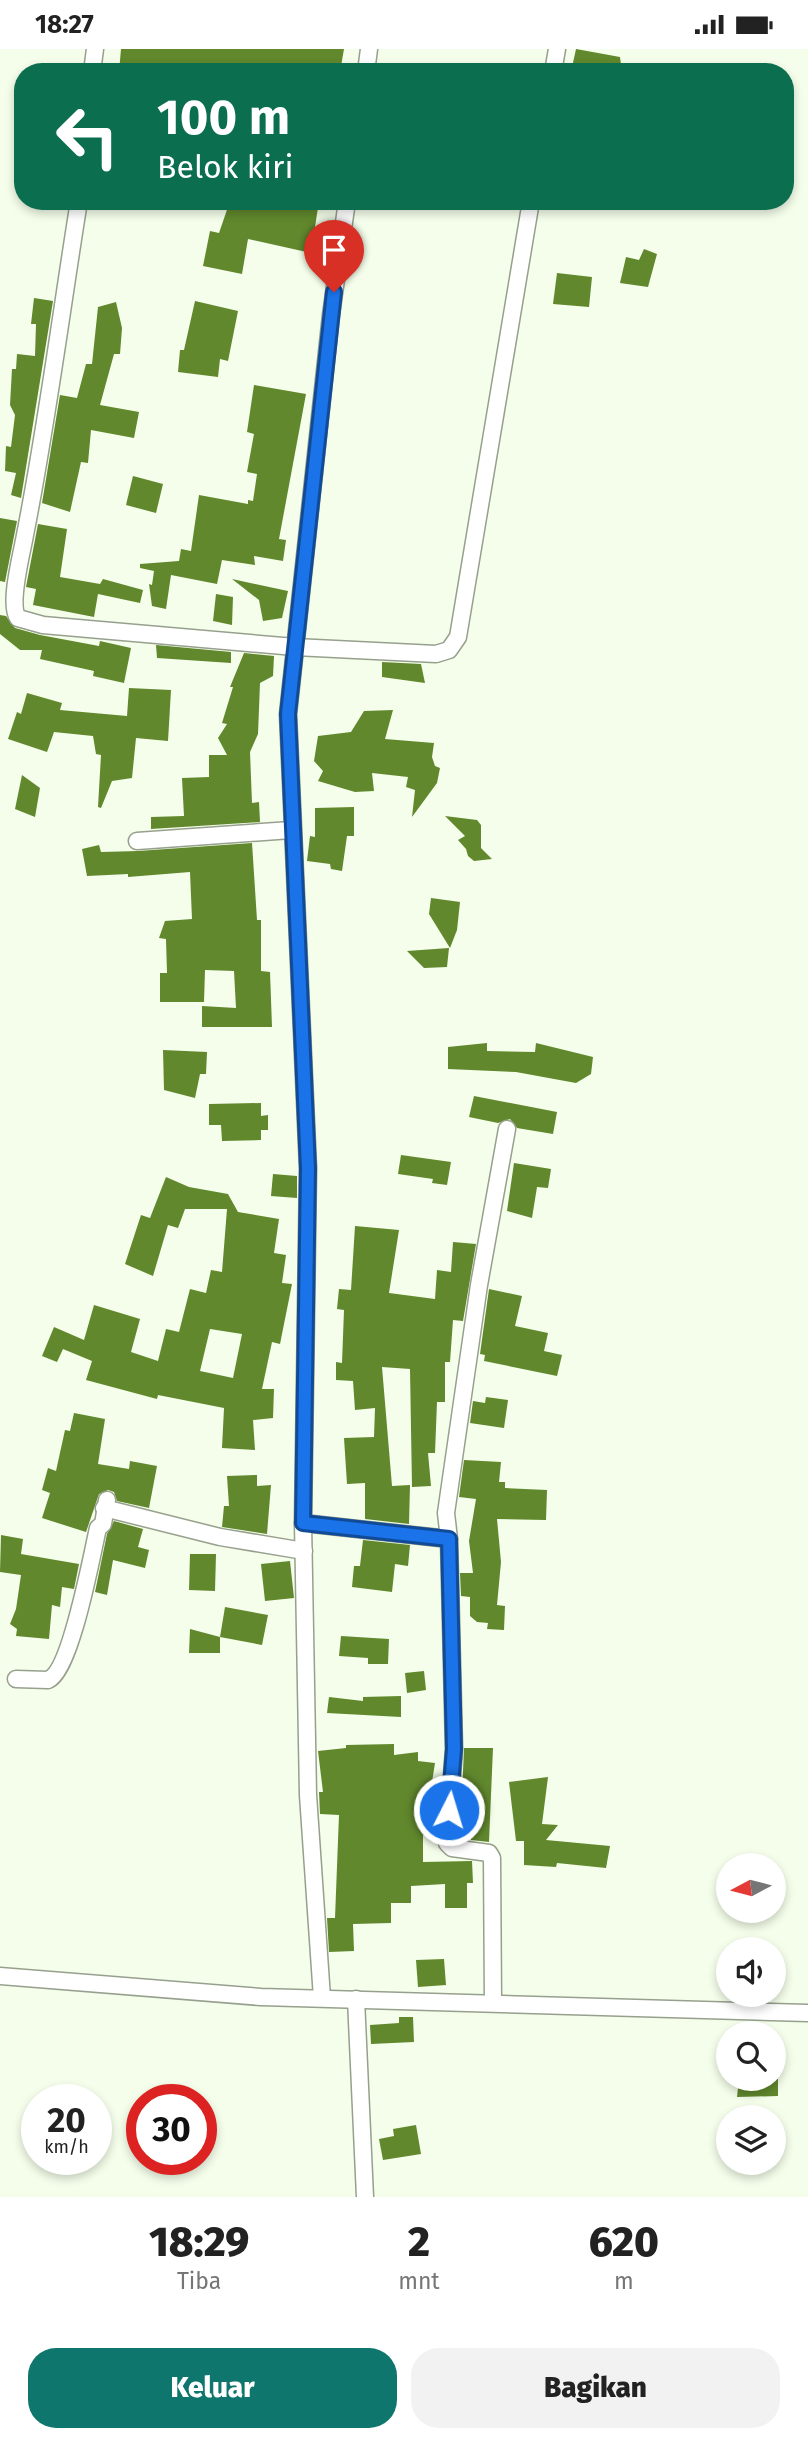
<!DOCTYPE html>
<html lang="id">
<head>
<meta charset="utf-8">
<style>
	body { margin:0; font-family:"Fira Sans",sans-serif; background:#f2f2f2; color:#222; height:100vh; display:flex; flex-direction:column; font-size:26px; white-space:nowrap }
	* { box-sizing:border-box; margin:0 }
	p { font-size:23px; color:#767676 }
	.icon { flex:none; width:38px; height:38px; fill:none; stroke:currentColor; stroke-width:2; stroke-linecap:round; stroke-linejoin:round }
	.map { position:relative; height:2148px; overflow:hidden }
	.details { display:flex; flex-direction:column; background:#fff; flex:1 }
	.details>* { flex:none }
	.hud { position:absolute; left:14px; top:14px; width:780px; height:147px; border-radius:28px; box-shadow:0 4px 10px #0003; background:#0b6e4f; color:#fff; overflow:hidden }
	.needle { width:46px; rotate:263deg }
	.fabs { position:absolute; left:716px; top:1804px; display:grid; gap:14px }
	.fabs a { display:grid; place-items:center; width:70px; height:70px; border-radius:50%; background:#fff; box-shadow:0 4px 10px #0003; font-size:35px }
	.speed { position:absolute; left:21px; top:2035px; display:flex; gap:14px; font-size:35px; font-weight:700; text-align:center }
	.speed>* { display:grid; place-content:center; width:91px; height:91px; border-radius:50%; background:#fff; box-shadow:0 4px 10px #0003; line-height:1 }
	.speed small { font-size:18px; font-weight:400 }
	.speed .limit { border:10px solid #d22; background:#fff; color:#111 }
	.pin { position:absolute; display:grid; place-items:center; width:60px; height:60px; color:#fff; margin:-72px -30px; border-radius:50% 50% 50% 0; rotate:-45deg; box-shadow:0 0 7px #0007 }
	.pin .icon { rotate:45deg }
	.me { position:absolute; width:77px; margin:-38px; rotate:5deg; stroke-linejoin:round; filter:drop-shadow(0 0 5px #0008) }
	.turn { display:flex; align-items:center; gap:24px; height:147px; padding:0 28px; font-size:32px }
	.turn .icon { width:91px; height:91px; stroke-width:2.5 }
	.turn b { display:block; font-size:49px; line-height:60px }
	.eta { display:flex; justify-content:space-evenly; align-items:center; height:119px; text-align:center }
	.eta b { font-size:42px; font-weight:800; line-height:49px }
	.action { display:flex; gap:14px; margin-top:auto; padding:14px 28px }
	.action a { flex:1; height:80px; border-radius:28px; background:#0f766e; color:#fff; font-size:28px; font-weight:800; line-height:80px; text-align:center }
	.action a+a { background:#f2f2f2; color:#222 }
	.status { display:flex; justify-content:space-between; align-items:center; height:49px; padding:0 35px; background:#fff; direction:ltr }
	.status svg { height:19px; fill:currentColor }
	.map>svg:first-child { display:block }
	.building { fill:#61882d; fill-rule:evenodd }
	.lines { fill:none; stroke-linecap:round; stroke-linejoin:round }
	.minor-casing { stroke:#96a08d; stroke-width:19 }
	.minor { stroke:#fff; stroke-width:16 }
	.route-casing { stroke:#114b97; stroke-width:18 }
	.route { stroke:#1a73e8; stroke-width:12 }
</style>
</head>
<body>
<div class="status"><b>18:27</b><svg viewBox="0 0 49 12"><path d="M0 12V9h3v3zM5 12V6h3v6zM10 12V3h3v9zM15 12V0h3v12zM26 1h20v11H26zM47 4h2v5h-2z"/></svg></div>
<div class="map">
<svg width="808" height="2148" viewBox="0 0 808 2148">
	<rect width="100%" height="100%" fill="#f4feea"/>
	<!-- building -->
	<g class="building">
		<path d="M 121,0 L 344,0 L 340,23 L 285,23 L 286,20 L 255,15 L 254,23 L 119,23 Z"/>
		<path d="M 576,0 L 620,8 L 622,23 L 571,23 Z"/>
		<path d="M 230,152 L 319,152 L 311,204 L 248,190 L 242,225 L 203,217 L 210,182 L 219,184 Z"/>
		<path d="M 644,200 L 657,205 L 648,238 L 620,234 L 626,208 L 639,211 Z"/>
		<path d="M 557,224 L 592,228 L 589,258 L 553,255 Z"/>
		<path d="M 34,249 L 53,252 L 21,449 L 11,446 L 16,424 L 5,422 L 6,397 L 11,398 L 15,366 L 10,356 L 12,320 L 16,320 L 17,305 L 35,307 L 36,275 L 31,275 Z"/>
		<path d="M 195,252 L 238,262 L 228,312 L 220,310 L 218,328 L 178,323 L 180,301 L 184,301 Z"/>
		<path d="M 116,253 L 122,279 L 120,305 L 114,305 L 100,356 L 139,363 L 134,389 L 91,381 L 88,414 L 81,413 L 70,463 L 42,454 L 60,346 L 77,349 L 86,315 L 92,315 L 98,258 Z"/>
		<path d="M 254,336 L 306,345 L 279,490 L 286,491 L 283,512 L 254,507 L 255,516 L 222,511 L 217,535 L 171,526 L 166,560 L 152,557 L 149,535 L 152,536 L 154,522 L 140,519 L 140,515 L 179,512 L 181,500 L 191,502 L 199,446 L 248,455 L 248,451 L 253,452 L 257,425 L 247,423 L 254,385 L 247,383 Z"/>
		<path d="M 133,427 L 163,435 L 156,464 L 126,456 Z"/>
		<path d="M 0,469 L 17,472 L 5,533 L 0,532 Z"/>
		<path d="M 38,475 L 67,480 L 60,528 L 100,535 L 103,530 L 143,541 L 140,554 L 98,545 L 94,568 L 33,556 L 36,540 L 26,538 Z"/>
		<path d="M 232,530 L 288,542 L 282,569 L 263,572 L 259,551 Z"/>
		<path d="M 216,545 L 233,548 L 232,576 L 213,572 Z"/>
		<path d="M 0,566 L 6,567 L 15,579 L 40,586 L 99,597 L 100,592 L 131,599 L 124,634 L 93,627 L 94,622 L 40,610 L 42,601 L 20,601 L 0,585 Z"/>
		<path d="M 156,596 L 231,603 L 231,614 L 157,609 Z"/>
		<path d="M 244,604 L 274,607 L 273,627 L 260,634 L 258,685 L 250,703 L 252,754 L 259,753 L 260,773 L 151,780 L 151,768 L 184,767 L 182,729 L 209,728 L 209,706 L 227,706 L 218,689 L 227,675 L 222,674 L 233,638 L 230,638 Z"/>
		<path d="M 382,613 L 421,615 L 425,634 L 382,628 Z"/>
		<path d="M 129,639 L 171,641 L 168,692 L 136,689 L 132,729 L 112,732 L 101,759 L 98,758 L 101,706 L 96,705 L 93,687 L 54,683 L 47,703 L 8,690 L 17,663 L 21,665 L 27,644 L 62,654 L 60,661 L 127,667 Z"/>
		<path d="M 393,661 L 385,690 L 434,694 L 432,708 L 435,717 L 440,719 L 437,734 L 412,768 L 415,741 L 406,738 L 408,728 L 372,724 L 374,742 L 355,743 L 318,732 L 323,722 L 314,712 L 318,687 L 351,683 L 364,662 Z"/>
		<path d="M 22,726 L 40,739 L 35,768 L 15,760 Z"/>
		<path d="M 354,758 L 354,787 L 347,787 L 342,822 L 331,820 L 330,815 L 307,812 L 310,787 L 315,788 L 315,759 Z"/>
		<path d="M 445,767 L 477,771 L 481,776 L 481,799 L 492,810 L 474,812 L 468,807 L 466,800 L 458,791 L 465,787 Z"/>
		<path d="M 252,794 L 257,871 L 261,871 L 261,922 L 270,923 L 272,978 L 202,978 L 202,957 L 236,959 L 234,922 L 205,921 L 204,953 L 160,953 L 160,924 L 167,924 L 166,890 L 159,889 L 165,872 L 192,870 L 190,823 L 128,828 L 128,825 L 87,827 L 82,800 L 99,796 L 101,803 L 138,802 Z"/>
		<path d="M 431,849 L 460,853 L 457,881 L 450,899 L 429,865 Z"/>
		<path d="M 449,899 L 447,918 L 424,919 L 407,902 Z"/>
		<path d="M 487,994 L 487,1002 L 535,1003 L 536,994 L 593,1008 L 591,1025 L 576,1034 L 516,1023 L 448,1020 L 448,998 Z"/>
		<path d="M 163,1001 L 207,1003 L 206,1025 L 200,1025 L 195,1049 L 164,1041 Z"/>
		<path d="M 474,1047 L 557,1063 L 553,1085 L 517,1079 L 510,1070 L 498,1074 L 469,1068 Z"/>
		<path d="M 261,1054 L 261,1067 L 268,1066 L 268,1081 L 261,1081 L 261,1091 L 222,1092 L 221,1076 L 209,1076 L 209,1055 Z"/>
		<path d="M 401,1106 L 451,1113 L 447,1136 L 432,1134 L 433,1130 L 398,1125 Z"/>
		<path d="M 514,1114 L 551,1120 L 548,1139 L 537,1138 L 532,1169 L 507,1162 Z"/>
		<path d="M 273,1125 L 297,1127 L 297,1149 L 271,1147 Z"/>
		<path d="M 166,1128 L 189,1138 L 228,1145 L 238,1163 L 279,1170 L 274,1204 L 286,1206 L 282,1234 L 292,1235 L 280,1295 L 272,1293 L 262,1340 L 274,1340 L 273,1369 L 253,1371 L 255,1401 L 222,1399 L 224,1359 L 158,1346 L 157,1350 L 86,1331 L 92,1312 L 63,1300 L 57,1313 L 42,1307 L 54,1278 L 84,1291 L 94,1256 L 140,1270 L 131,1303 L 158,1312 L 166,1280 L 179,1283 L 190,1240 L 206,1244 L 211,1221 L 222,1223 L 227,1160 L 185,1160 L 178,1179 L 168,1176 L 153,1227 L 125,1215 L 141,1166 L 150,1169 ZM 210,1280 L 242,1285 L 233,1329 L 200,1322 Z"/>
		<path d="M 355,1177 L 399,1181 L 389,1244 L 435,1250 L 437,1221 L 451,1223 L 453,1193 L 476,1195 L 463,1272 L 453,1271 L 450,1313 L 445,1313 L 445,1353 L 437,1353 L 435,1404 L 428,1404 L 431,1437 L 412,1438 L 410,1320 L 382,1318 L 392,1437 L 410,1436 L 409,1475 L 365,1470 L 365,1434 L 347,1435 L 344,1389 L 374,1388 L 375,1359 L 355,1361 L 353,1332 L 336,1331 L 336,1313 L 342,1314 L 344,1261 L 337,1260 L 339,1240 L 351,1241 Z"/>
		<path d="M 489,1240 L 522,1247 L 515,1277 L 548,1284 L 544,1302 L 562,1306 L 557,1327 L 484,1312 L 485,1306 L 480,1305 Z"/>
		<path d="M 486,1348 L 508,1351 L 504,1379 L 470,1374 L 473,1352 L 485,1354 Z"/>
		<path d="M 74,1364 L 105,1370 L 98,1415 L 129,1420 L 130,1412 L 157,1417 L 149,1459 L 117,1452 L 114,1443 L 108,1441 L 99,1445 L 86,1483 L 42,1469 L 50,1444 L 42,1441 L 48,1419 L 56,1422 L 65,1381 L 70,1382 Z"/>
		<path d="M 464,1411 L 501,1413 L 499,1433 L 505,1433 L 505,1439 L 547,1441 L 546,1471 L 497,1470 L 501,1513 L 497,1556 L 505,1557 L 504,1581 L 487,1580 L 488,1574 L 477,1573 L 470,1567 L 470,1548 L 461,1547 L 460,1524 L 473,1524 L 469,1492 L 476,1450 L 459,1448 Z"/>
		<path d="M 257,1426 L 257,1437 L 271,1436 L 267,1485 L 222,1478 L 224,1457 L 229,1457 L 227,1427 Z"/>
		<path d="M 114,1472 L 143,1480 L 138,1498 L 149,1501 L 145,1519 L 113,1511 L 107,1546 L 95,1543 L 107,1485 Z"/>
		<path d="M 1,1486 L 23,1490 L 21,1505 L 79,1515 L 74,1540 L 62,1538 L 60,1558 L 52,1556 L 49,1590 L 16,1587 L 17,1580 L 10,1575 L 16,1560 L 21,1526 L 0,1523 Z"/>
		<path d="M 363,1491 L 410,1496 L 408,1517 L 395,1515 L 392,1543 L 352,1538 L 354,1517 L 360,1517 Z"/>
		<path d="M 190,1505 L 216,1505 L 215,1542 L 189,1541 Z"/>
		<path d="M 290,1512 L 294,1549 L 265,1552 L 261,1515 Z"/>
		<path d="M 225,1558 L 268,1566 L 262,1596 L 220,1588 Z"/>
		<path d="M 190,1580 L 220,1588 L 220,1604 L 189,1604 Z"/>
		<path d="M 341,1587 L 389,1590 L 388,1615 L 368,1615 L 368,1609 L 339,1607 Z"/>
		<path d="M 424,1622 L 426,1641 L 407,1644 L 405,1624 Z"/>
		<path d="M 401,1647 L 401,1668 L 327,1664 L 329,1648 L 363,1652 L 363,1648 Z"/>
		<path d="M 394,1695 L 394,1706 L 418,1703 L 418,1712 L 435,1714 L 428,1759 L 439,1759 L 437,1785 L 423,1786 L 423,1813 L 472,1812 L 473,1834 L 467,1834 L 467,1859 L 445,1859 L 445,1835 L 411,1837 L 411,1854 L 391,1854 L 391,1874 L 353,1875 L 354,1902 L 329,1903 L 327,1869 L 335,1869 L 339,1766 L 320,1765 L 319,1743 L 323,1743 L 318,1702 L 346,1699 L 346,1696 Z"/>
		<path d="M 464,1699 L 493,1699 L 489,1793 L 471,1791 L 468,1770 L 461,1769 Z"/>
		<path d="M 548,1728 L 542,1775 L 558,1776 L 546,1791 L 610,1797 L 606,1819 L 557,1814 L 556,1818 L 524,1816 L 524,1792 L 516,1792 L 509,1733 Z"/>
		<path d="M 444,1910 L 446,1936 L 418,1938 L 416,1911 Z"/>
		<path d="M 399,1968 L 413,1968 L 414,1993 L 371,1995 L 370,1976 L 399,1974 Z"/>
		<path d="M 734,2030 L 778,2030 L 778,2047 L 737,2048 L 738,2039 Z"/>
		<path d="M 416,2076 L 421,2105 L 383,2111 L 379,2090 L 394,2087 L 393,2080 Z"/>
	</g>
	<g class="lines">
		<!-- minor casing -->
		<g class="minor-casing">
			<g id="minor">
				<path d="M 92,23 L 95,0"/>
				<path d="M 366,23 L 369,0"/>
				<path d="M 553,23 L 557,0"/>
				<path d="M 79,152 C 61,264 47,375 25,486 C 22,504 8,555 18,569 L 43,576 L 295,598 L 436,605 L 449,601 L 458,588 L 531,152"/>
				<path d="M 137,792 L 291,781"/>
				<path d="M 104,1459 L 220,1488 L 304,1502"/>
				<path d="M 303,1474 L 449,1490 L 446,1464 L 479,1236 L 507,1080"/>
				<path d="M 449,1490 L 454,1700 L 447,1794 L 452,1799 L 489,1804 L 492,1809 L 493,1954"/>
				<path d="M 16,1630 L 48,1631 C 71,1622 92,1505 98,1479 L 103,1475 L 107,1451"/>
				<path d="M 0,1927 L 261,1948 L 808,1964"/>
				<path d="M 322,1949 L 308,1746 L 303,1474 L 308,1119 L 288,665 L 331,266 L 347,152"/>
				<path d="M 356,1950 L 365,2148"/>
			</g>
		</g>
		<!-- minor -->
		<use href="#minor" class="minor"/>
	</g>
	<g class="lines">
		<!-- route casing -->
		<g class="route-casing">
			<path id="route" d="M 334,243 L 288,665 L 308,1119 L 303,1474 L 449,1490 L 454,1700 L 449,1761"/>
		</g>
		<!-- route -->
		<use href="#route" class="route"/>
	</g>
</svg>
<div class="fabs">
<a><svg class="needle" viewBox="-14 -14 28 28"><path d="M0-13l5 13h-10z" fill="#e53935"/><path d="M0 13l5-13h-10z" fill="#767676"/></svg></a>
<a><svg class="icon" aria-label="sound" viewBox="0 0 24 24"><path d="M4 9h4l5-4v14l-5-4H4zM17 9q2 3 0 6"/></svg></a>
<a><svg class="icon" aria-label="search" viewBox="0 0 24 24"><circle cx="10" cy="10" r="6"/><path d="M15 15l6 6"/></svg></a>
<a><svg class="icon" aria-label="layers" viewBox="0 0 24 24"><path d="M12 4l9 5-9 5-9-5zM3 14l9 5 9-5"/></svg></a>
</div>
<div class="speed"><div>20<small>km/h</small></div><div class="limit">30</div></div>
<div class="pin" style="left:334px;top:243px;background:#d93025"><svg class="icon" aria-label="arrive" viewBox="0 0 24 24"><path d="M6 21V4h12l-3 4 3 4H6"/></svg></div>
<svg class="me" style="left:449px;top:1761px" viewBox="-20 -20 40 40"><circle r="17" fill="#1a73e8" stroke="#fff" stroke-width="3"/><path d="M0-11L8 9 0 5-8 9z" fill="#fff"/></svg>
<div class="hud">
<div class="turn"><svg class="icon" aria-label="left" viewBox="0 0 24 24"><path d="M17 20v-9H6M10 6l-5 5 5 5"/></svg><div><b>100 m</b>Belok kiri</div></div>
</div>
</div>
<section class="details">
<div class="eta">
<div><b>18:29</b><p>Tiba</p></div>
<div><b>2</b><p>mnt</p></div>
<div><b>620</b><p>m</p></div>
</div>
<div class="action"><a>Keluar</a><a>Bagikan</a></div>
</section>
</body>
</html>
